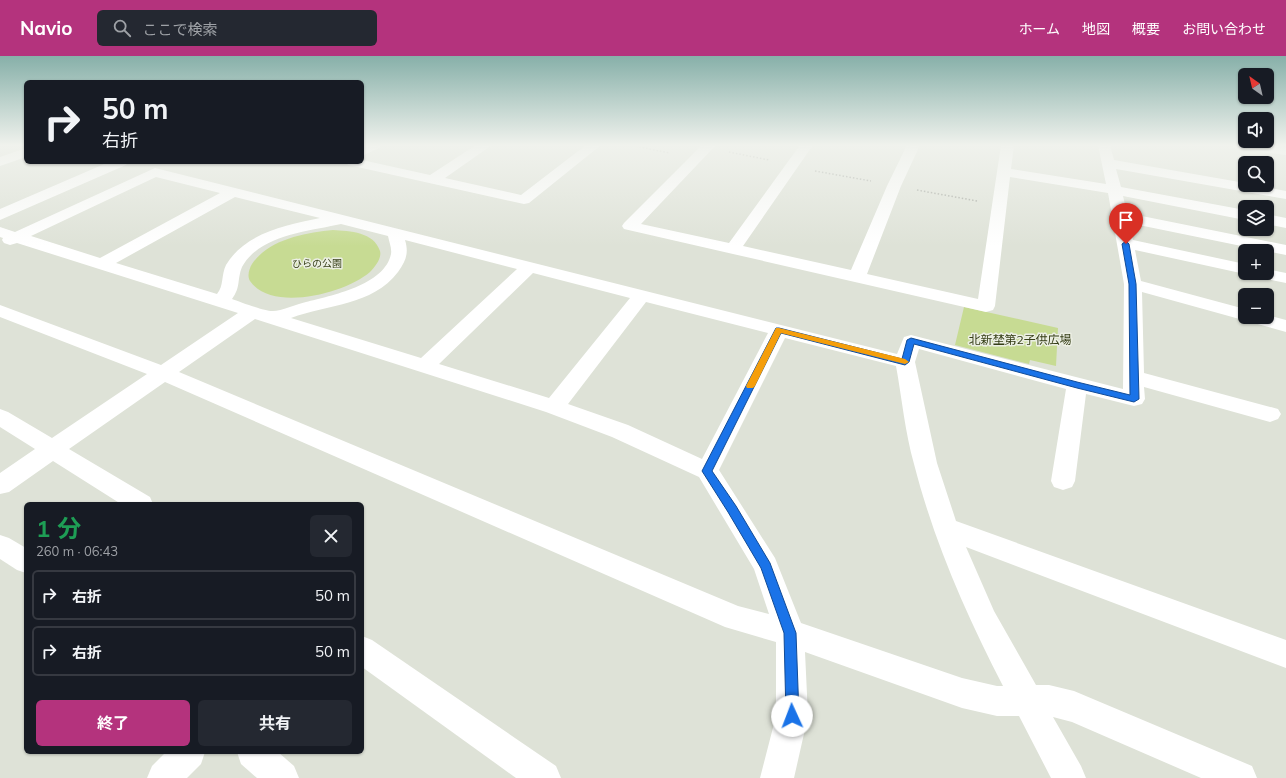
<!DOCTYPE html>
<html lang="ja">
<head>
<meta charset="utf-8">
<style>
	body { margin:0; font-family:Mulish,"Noto Sans JP",sans-serif; background:#242831; color:#f1f3f6; height:100vh; display:flex; flex-direction:column; font-size:15px; white-space:nowrap }
	* { box-sizing:border-box; margin:0 }
	p { font-size:13px; color:#9ea1a6 }
	.icon { flex:none; width:22px; height:22px; fill:none; stroke:currentColor; stroke-width:2; stroke-linecap:round; stroke-linejoin:round }
	.map { position:relative; flex:1; overflow:hidden }
	.details { position:absolute; left:24px; top:446px; width:340px; height:252px; display:flex; flex-direction:column; background:#171b24; border-radius:6px; box-shadow:0 1px 3px #0004 }
	.details>* { flex:none }
	.top-card { position:absolute; left:24px; top:24px; width:340px; height:84px; border-radius:6px; box-shadow:0 1px 3px #0004; background:#171b24; color:#f1f3f6; overflow:hidden }
	.needle { width:26px; rotate:326deg }
	.fabs { position:absolute; left:1238px; top:12px; display:grid; gap:8px }
	.fabs a { display:grid; place-items:center; width:36px; height:36px; border-radius:6px; background:#171b24; box-shadow:0 1px 3px #0004; font-size:20px }
	.pin { position:absolute; display:grid; place-items:center; width:34px; height:34px; color:#fff; margin:-41px -17px; border-radius:50% 50% 50% 0; rotate:-45deg; box-shadow:0 0 4px #0007 }
	.pin .icon { rotate:45deg }
	.me { position:absolute; width:44px; margin:-22px; rotate:358deg; stroke-linejoin:round; filter:drop-shadow(0 0 3px #0008) }
	.turn { display:flex; align-items:center; gap:14px; height:84px; padding:0 12px; font-size:18px }
	.turn .icon { width:52px; height:52px; stroke-width:2.5 }
	.turn b { display:block; font-size:28px; line-height:34px }
	.round { display:grid; place-items:center; flex:none; width:42px; height:42px; border-radius:6px; background:#242831 }
	.summary { display:flex; align-items:center; justify-content:space-between; height:68px; padding:0 12px }
	h1 { font-size:24px; font-weight:700; line-height:30px; color:#1e9e55 }
	.button { display:flex; gap:8px; margin-top:auto; padding:8px 12px }
	.button a { flex:1; height:46px; border-radius:6px; background:#b4337d; color:#fff; font-size:16px; font-weight:700; line-height:46px; text-align:center }
	.button a+a { background:#242831; color:#f1f3f6 }
	ul { padding:0; list-style:none }
	li { display:flex; align-items:center; gap:12px; height:50px; margin:0 8px 6px; padding:0 4px; border:2px solid #363941; border-radius:6px }
	li div { flex:1 }
	li b { display:block; font-size:15px }
	li em { font-style:normal }
	header { display:flex; align-items:center; gap:24px; box-sizing:border-box; height:56px; padding:0 20px; background:#b4337d; color:#fff }
	header strong { font-size:19px }
	nav { display:flex; gap:22px; margin-inline-start:auto; font-size:14px }
	.search { width:280px; height:36px; background:#242831; display:flex; align-items:center; gap:10px; box-sizing:border-box; padding:0 14px; border-radius:6px; color:#9ea1a6; font-size:15px }
	.map>svg:first-child { display:block }
	.green { fill:#c7db93 }
	.lines { fill:none; stroke-linecap:round; stroke-linejoin:round }
	.path { stroke:#9ea199; stroke-width:1.5; stroke-dasharray:1.5 2; stroke-linecap:butt }
	.minor { fill:#fff; fill-rule:evenodd }
	.route { fill:#1a73e8; stroke:#114b97 }
	.slow { fill:#f59e0b }
	.labels { text-anchor:middle; stroke-width:3; stroke-linejoin:round; paint-order:stroke }
	.far-park-label { font-size:10px; fill:#353e16; stroke:#ecefe4 }
	.park-label { font-size:12px; fill:#353e16; stroke:#ecefe4 }
</style>
</head>
<body>
<header>
<strong>Navio</strong>
<div class="search"><svg class="icon" aria-label="search" viewBox="0 0 24 24"><circle cx="10" cy="10" r="6"/><path d="M15 15l6 6"/></svg>ここで検索</div>
<nav><a>ホーム</a><a>地図</a><a>概要</a><a>お問い合わせ</a></nav>
</header>
<div class="map">
<svg width="1286" height="722" viewBox="0 0 1286 722">
	<rect width="100%" height="100%" fill="#dee2d7"/>
	<!-- green -->
	<g class="green">
		<path d="M 333,174 C 350,175 374,176 380,195 C 382,202 375,211 370,216 C 346,237 272,257 250,225 C 247,220 249,213 252,208 C 269,183 305,177 333,174 Z"/>
		<path d="M 964,251 L 1058,272 L 1056,310 L 1030,304 L 1029,308 L 955,289 Z"/>
	</g>
	<g class="lines">
		<!-- path -->
		<g class="path">
			<path d="M 629,89 L 670,97"/>
			<path d="M 729,96 L 769,104"/>
			<path d="M 815,115 L 871,125"/>
			<path d="M 917,134 L 977,145"/>
		</g>
		<!-- minor -->
		<g class="minor">
			<path d="M 365,89 L 381,89 L 379,92 L 362,100 L 362,90 Z"/>
			<path d="M 476,89 L 492,89 L 445,122 L 521,139 L 586,89 L 601,89 L 529,147 L 524,148 L 353,110 L 348,109 L 346,106 L 362,106 L 362,104 L 430,119 Z"/>
			<path d="M 702,89 L 716,89 L 641,168 L 729,187 L 800,89 L 813,89 L 743,190 L 851,214 L 887,130 L 907,89 L 920,89 L 901,130 L 867,218 L 978,243 L 1001,89 L 1014,89 L 1011,113 L 1106,128 L 1098,89 L 1110,89 L 1114,104 L 1245,127 L 1245,129 L 1255,129 L 1286,135 L 1286,143 L 1116,113 L 1121,131 L 1245,154 L 1245,164 L 1123,140 L 1127,157 L 1286,189 L 1286,199 L 1129,167 L 1133,184 L 1245,208 L 1245,217 L 1250,217 L 1245,218 L 1135,194 L 1141,225 L 1245,253 L 1245,261 L 1267,261 L 1267,259 L 1286,264 L 1286,276 L 1142,236 L 1144,317 L 1278,353 L 1281,358 L 1278,363 L 1270,366 L 1144,331 L 1145,343 L 1142,348 L 1134,350 L 1086,338 L 1075,425 L 1072,431 L 1063,434 L 1054,431 L 1051,425 L 1066,333 L 919,293 L 915,306 L 937,407 L 956,465 L 1286,584 L 1286,612 L 966,491 L 994,555 L 1036,629 L 1049,629 L 1074,635 L 1252,710 L 1257,722 L 1201,722 L 1072,666 L 1053,661 L 1081,710 L 1086,722 L 1051,722 L 1019,660 L 997,660 L 962,652 L 805,596 L 808,660 L 794,722 L 760,722 L 776,660 L 776,586 L 725,571 L 165,326 L 69,393 L 150,441 L 153,448 L 121,448 L 53,405 L 9,436 L 0,438 L 0,417 L 35,393 L 0,371 L 0,353 L 8,356 L 52,382 L 147,318 L 0,261 L 0,249 L 161,309 L 238,257 L 17,187 L 10,189 L 4,187 L 2,184 L 3,182 L 0,181 L 0,171 L 15,176 L 155,112 L 897,298 L 904,281 L 911,279 L 1123,333 L 1124,228 L 1108,137 L 1010,121 L 995,250 L 993,254 L 986,256 L 624,173 L 622,170 L 624,167 ZM 156,121 L 220,137 L 100,202 L 31,180 ZM 235,141 L 320,162 C 286,169 245,177 226,209 C 221,219 224,230 217,238 L 116,207 ZM 341,168 L 388,180 C 389,186 392,192 391,198 C 385,229 330,240 306,246 C 297,248 281,255 273,255 C 267,256 240,246 232,243 C 241,231 237,223 242,211 C 259,179 310,175 341,168 ZM 405,184 L 517,213 L 421,302 L 291,262 C 328,248 372,250 398,216 C 406,205 409,197 405,184 ZM 533,217 L 630,242 L 549,342 L 439,308 ZM 646,246 L 768,277 L 702,403 L 628,369 L 568,348 ZM 255,263 L 546,356 L 612,381 L 699,421 L 754,513 L 769,558 L 738,550 L 179,316 ZM 785,282 L 896,310 C 902,343 905,376 914,408 C 934,486 966,558 1003,630 L 997,630 L 962,622 L 801,567 L 775,502 L 719,414 Z"/>
			<path d="M 1232,89 L 1269,89 L 1286,91 L 1286,99 L 1239,93 L 1234,92 Z"/>
			<path d="M 26,92 L 26,101 L 0,110 L 0,101 Z"/>
			<path d="M 109,106 L 128,106 L 126,109 L 0,164 L 0,153 Z"/>
			<path d="M 1267,158 L 1286,162 L 1286,172 L 1267,168 Z"/>
			<path d="M 1267,213 L 1286,217 L 1286,227 L 1257,221 L 1254,217 L 1267,217 Z"/>
			<path d="M 0,479 L 9,482 L 26,492 L 26,517 L 17,514 L 0,503 Z"/>
			<path d="M 362,580 L 372,584 L 556,710 L 561,722 L 516,722 L 362,611 Z"/>
			<path d="M 166,696 L 205,696 L 201,708 L 187,722 L 147,722 L 152,710 Z"/>
			<path d="M 237,696 L 278,696 L 294,710 L 299,722 L 257,722 L 241,708 Z"/>
		</g>
	</g>
	<!-- sky -->
	<linearGradient id="sky" x2="0" y2="1"><stop stop-color="#87b0a9"/><stop offset="0.47" stop-color="#f0f2ed"/><stop offset="1" stop-color="#f0f2ed" stop-opacity="0"/></linearGradient>
	<rect width="1286" height="190" fill="url(#sky)"/>
	<!-- route -->
	<path class="route" d="M 1126,185 L 1129,188 L 1136,228 L 1139,343 L 1134,346 L 1077,332 L 914,288 L 909,306 L 905,309 L 781,277 L 712,415 L 736,450 L 770,507 L 796,577 L 799,660 L 797,665 L 792,667 L 788,665 L 786,660 L 784,577 L 761,512 L 728,456 L 702,415 L 776,272 L 779,272 L 902,303 L 907,284 L 911,282 L 1077,326 L 1130,339 L 1129,228 L 1122,188 Z"/>
	<!-- slow -->
	<path class="slow" d="M 776,272 L 779,272 L 905,303 L 909,306 L 905,308 L 781,277 L 755,330 L 753,332 L 747,332 L 746,330 Z"/>
	<g class="labels">
		<!-- far-park labels -->
		<g class="far-park-label">
			<text x="317" y="211">ひらの公園</text>
		</g>
		<!-- park labels -->
		<g class="park-label">
			<text x="1020" y="288">北新埜第2子供広場</text>
		</g>
	</g>
</svg>
<div class="fabs">
<a><svg class="needle" viewBox="-14 -14 28 28"><path d="M0-13l5 13h-10z" fill="#e53935"/><path d="M0 13l5-13h-10z" fill="#9ea1a6"/></svg></a>
<a><svg class="icon" aria-label="sound" viewBox="0 0 24 24"><path d="M4 9h4l5-4v14l-5-4H4zM17 9q2 3 0 6"/></svg></a>
<a><svg class="icon" aria-label="search" viewBox="0 0 24 24"><circle cx="10" cy="10" r="6"/><path d="M15 15l6 6"/></svg></a>
<a><svg class="icon" aria-label="layers" viewBox="0 0 24 24"><path d="M12 4l9 5-9 5-9-5zM3 14l9 5 9-5"/></svg></a>
<a>+</a>
<a>−</a>
</div>
<div class="pin" style="left:1126px;top:188px;background:#d93025"><svg class="icon" aria-label="arrive" viewBox="0 0 24 24"><path d="M6 21V4h12l-3 4 3 4H6"/></svg></div>
<svg class="me" style="left:792px;top:660px" viewBox="-20 -20 40 40"><circle r="19" fill="#fff"/><path d="M0-13L10 11 0 6-10 11z" fill="#1a73e8"/></svg>
<div class="top-card">
<div class="turn"><svg class="icon" aria-label="right" viewBox="0 0 24 24"><path d="M7 20v-9h11M14 6l5 5-5 5"/></svg><div><b>50 m</b>右折</div></div>
</div>
<section class="details">
<div class="summary"><div><h1>1 分</h1><p>260 m · 06:43</p></div><a class="round"><svg class="icon" aria-label="close" viewBox="0 0 24 24"><path d="M6 6l12 12M18 6L6 18"/></svg></a></div>
<ul>
<li><svg class="icon" aria-label="right" viewBox="0 0 24 24"><path d="M7 20v-9h11M14 6l5 5-5 5"/></svg><div><b>右折</b></div><em>50 m</em></li>
<li><svg class="icon" aria-label="right" viewBox="0 0 24 24"><path d="M7 20v-9h11M14 6l5 5-5 5"/></svg><div><b>右折</b></div><em>50 m</em></li>
</ul>
<div class="button"><a>終了</a><a>共有</a></div>
</section>
</div>
</body>
</html>
